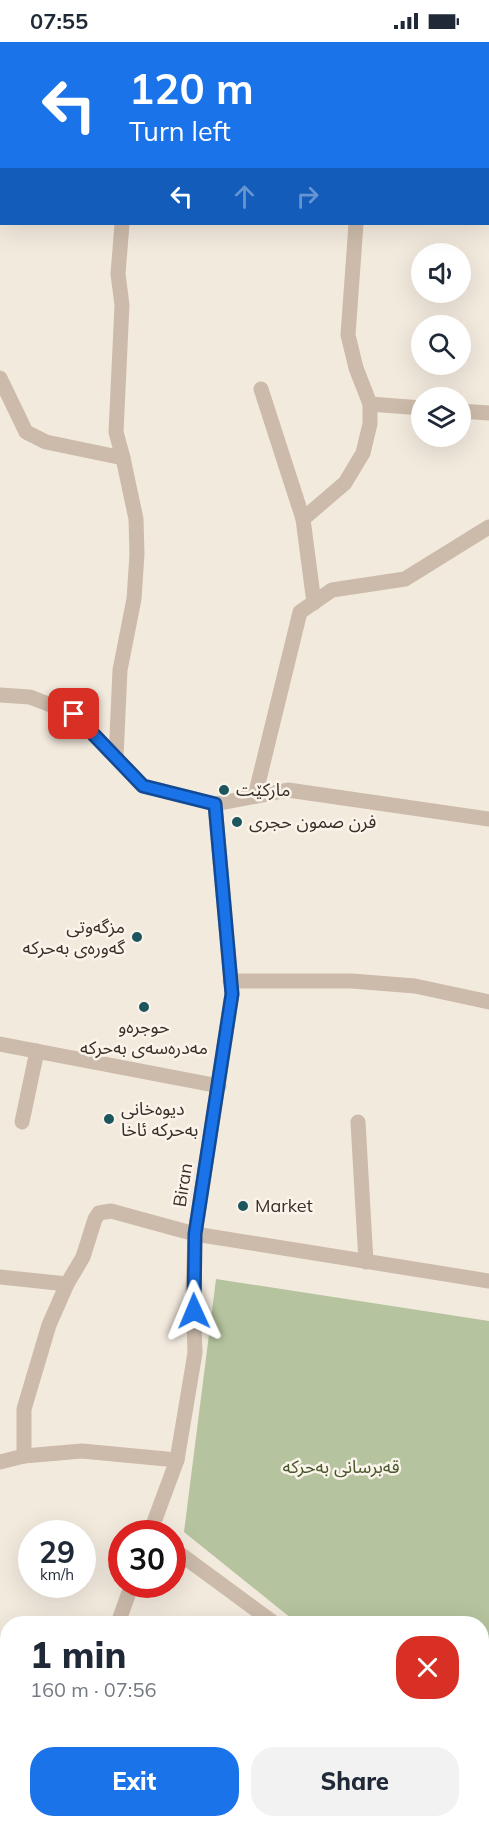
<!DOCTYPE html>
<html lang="en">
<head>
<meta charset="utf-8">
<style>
	body { margin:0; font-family:Mulish,"Noto Sans Arabic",sans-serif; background:#f2f2f3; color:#1f2937; height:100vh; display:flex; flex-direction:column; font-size:22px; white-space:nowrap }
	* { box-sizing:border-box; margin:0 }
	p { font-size:20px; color:#747a83 }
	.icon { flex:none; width:33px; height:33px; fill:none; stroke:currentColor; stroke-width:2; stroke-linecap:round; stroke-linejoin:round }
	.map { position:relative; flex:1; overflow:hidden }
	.details { position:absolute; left:0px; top:1574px; width:489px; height:212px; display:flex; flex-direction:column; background:#fff; border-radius:24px 24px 0 0; box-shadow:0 6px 24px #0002 }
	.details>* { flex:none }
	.top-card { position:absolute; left:0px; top:0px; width:489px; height:183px; box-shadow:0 6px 24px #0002; background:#1a73e8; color:#fff; overflow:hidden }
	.fabs { position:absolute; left:411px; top:201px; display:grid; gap:12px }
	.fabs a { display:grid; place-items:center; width:60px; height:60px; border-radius:50%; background:#fff; box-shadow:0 6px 24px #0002; font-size:30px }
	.speed { position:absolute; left:18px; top:1478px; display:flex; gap:12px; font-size:30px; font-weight:700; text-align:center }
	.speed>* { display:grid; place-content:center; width:78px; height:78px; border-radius:50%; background:#fff; box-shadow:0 6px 24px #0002; line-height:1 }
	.speed small { font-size:15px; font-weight:400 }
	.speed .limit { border:9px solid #d22; background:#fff; color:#111 }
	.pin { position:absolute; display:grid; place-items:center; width:51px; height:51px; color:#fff; margin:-26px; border-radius:12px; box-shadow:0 3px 9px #0006 }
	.me { position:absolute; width:66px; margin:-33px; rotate:359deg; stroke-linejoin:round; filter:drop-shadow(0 0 4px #0008) }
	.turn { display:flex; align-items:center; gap:21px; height:126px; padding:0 30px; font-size:27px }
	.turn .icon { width:78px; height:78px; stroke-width:2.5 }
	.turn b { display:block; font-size:42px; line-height:51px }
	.lanes { display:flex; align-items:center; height:57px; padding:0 30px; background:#0003; justify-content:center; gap:30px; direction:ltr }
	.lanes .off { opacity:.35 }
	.round { display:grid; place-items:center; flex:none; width:63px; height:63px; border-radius:24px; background:#f2f2f3 }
	.overview { display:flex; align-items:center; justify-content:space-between; height:102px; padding:0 30px }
	h1 { font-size:36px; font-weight:800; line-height:45px }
	.button { display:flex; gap:12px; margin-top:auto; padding:12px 30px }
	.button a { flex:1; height:69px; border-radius:24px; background:#1a73e8; color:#fff; font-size:24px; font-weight:800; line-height:69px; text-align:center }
	.button a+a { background:#f2f2f3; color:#1f2937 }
	.status { display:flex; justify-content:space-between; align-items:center; height:42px; padding:0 30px; background:#fff; direction:ltr }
	.status svg { height:16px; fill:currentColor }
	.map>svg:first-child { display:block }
	.green { fill:#b5c39e }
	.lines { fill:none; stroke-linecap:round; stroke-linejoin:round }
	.street { stroke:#cba; stroke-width:15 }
	.route-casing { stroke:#114b97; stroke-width:15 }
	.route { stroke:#1a73e8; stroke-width:10 }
	.poi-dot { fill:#1d565d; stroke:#fbf4eb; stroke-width:2 }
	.labels { text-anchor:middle; stroke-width:5; stroke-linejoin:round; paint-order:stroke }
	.poi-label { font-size:18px; fill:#392f29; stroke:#fbf4eb; text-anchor:start }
	.street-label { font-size:18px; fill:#392f29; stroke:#fbf4eb }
	.park-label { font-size:18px; fill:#47592c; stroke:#fbf4eb }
</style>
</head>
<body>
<div class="status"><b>07:55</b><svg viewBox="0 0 49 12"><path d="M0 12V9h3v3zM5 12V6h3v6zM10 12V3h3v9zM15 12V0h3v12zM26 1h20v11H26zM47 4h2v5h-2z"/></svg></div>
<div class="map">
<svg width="489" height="1784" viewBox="0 0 489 1784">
	<rect width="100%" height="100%" fill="#f3eade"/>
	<!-- green -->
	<path class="green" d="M 216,1237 L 489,1279 L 489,1736 L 482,1730 L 482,1581 L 297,1581 L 184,1490 Z"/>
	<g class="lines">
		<!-- street -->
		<g class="street">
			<path d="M 103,0 L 104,2"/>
			<path d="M 198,2 L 198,0"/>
			<path d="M 385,2 L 385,0"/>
			<path d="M 0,336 L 26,390 L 46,400 L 123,416"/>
			<path d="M 261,347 L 303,477 L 314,561"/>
			<path d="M 370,362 L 422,366"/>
			<path d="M 460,369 L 489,371"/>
			<path d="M 303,477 L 345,441 L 363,411 L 370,382 L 370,362 L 356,326 L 348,293 L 356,182"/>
			<path d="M 0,653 L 30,655 L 74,672 L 143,744 L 215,762 L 288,748 L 489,777"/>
			<path d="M 116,716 L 120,628 L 134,557 L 137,512 L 136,477 L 123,416 L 116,390 L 122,263 L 118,232 L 122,182"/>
			<path d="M 255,754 L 300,570 L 332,548 L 405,537 L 489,485"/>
			<path d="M 230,939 L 352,939 L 415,944 L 489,960"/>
			<path d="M 0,1002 L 219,1044"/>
			<path d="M 22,1080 L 37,1009"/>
			<path d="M 358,1080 L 366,1220"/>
			<path d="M 0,1235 L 67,1242 L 83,1215 L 95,1177 L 99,1171 L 111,1169 L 195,1192 L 489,1239"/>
			<path d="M 67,1242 L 49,1283 L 24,1367 L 24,1414 L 82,1409 L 177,1418"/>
			<path d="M 0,1420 L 24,1414"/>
			<path d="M 150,1491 L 177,1418 L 195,1311 L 193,1248 L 195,1192 L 232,952 L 215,762"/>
			<path d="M 172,1506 L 274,1581"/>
			<path d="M 118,1581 L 132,1542"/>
			<path d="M 482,1738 L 489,1744"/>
			<path d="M 8,1778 L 25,1784"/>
			<path d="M 47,1784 L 49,1778"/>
			<path d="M 299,1784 L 301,1778"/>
		</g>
	</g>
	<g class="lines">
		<!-- route casing -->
		<g class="route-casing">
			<path id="route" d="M 74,672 L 143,744 L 215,762 L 232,952 L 195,1192 L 194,1269"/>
		</g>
		<!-- route -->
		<use href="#route" class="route"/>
	</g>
	<!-- markers -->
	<g class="poi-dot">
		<circle cx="224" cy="748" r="6"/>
		<circle cx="237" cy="780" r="6"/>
		<circle cx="137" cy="895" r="6"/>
		<circle cx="144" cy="965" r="6"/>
		<circle cx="109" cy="1077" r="6"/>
		<circle cx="243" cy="1164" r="6"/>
	</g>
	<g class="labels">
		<!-- poi labels -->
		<g class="poi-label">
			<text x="236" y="754">مارکێت</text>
			<text x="249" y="786">فرن صمون حجری</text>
			<text x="125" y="891" text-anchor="end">مزگەوتی<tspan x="125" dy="21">گەورەی بەحرکە</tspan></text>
			<text x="144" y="991" text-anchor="middle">حوجره‌و<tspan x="144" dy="21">مه‌دره‌سه‌ی به‌حرکه</tspan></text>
			<text x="121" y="1073">دیوەخانی<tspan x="121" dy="21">بەحرکە ئاخا</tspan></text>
			<text x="255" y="1170">Market</text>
		</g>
		<!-- street labels -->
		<g class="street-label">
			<text transform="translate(183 1143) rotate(-81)" y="6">Biran</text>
		</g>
		<!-- park labels -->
		<g class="park-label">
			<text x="341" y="1431">قەبرسانی بەحرکە</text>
		</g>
	</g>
</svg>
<div class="fabs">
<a><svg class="icon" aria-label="sound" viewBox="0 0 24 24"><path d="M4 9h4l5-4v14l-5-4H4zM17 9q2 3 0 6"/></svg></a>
<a><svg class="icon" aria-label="search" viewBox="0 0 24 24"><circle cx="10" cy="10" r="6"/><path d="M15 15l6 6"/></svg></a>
<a><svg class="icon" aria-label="layers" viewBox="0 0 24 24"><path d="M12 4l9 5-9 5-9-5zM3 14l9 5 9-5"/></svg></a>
</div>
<div class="speed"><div>29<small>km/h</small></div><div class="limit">30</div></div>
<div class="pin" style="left:74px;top:672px;background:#d93025"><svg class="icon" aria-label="arrive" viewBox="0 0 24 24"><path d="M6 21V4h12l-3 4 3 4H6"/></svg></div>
<svg class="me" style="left:194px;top:1269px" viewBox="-20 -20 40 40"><path d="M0-17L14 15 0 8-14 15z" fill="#1a73e8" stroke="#fff" stroke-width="4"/></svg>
<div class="top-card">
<div class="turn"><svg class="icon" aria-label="left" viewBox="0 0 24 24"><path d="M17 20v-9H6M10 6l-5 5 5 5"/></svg><div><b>120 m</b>Turn left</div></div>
<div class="lanes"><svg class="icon" aria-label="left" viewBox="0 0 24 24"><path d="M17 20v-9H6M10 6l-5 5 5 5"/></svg><svg class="icon off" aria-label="ahead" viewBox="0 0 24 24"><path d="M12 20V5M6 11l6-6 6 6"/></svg><svg class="icon off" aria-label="right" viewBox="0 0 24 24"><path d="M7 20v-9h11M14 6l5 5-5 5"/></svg></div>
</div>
<section class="details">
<div class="overview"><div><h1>1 min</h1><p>160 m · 07:56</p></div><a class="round" style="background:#d93025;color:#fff"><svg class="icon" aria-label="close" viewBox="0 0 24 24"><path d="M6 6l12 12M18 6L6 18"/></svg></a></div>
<div class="button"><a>Exit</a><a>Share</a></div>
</section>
</div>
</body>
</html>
